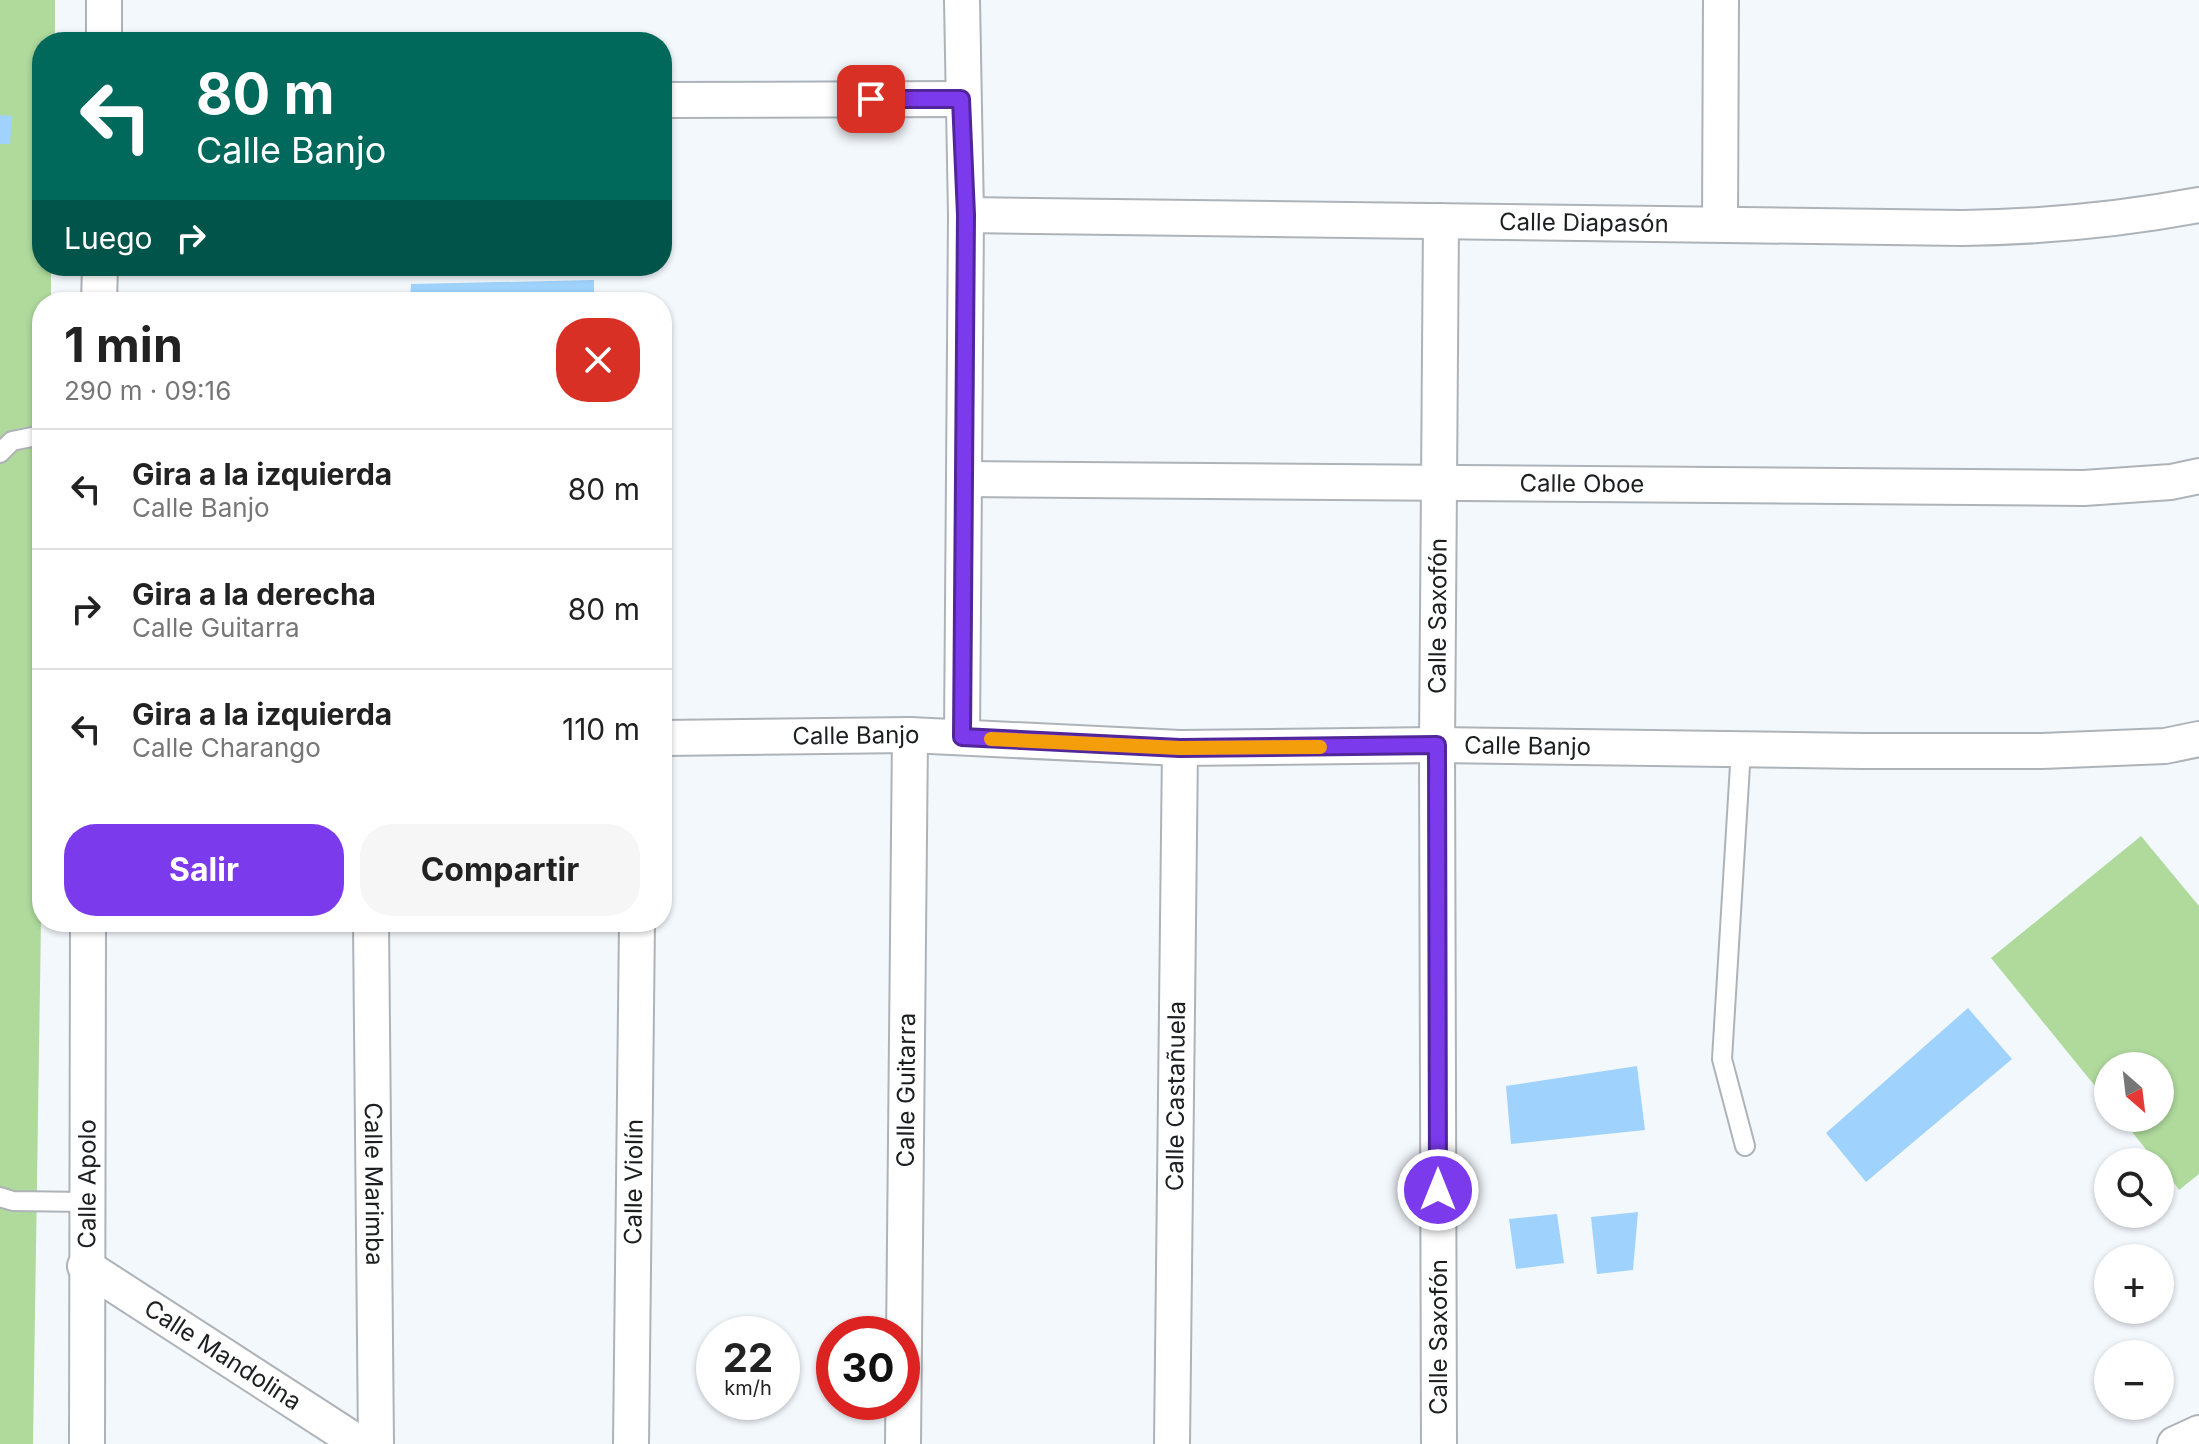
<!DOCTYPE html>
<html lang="es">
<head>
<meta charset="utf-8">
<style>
	body { margin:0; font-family:Inter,sans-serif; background:#f6f6f6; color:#222; height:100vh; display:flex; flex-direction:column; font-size:30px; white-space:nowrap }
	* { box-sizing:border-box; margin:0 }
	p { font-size:26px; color:#767676 }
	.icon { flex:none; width:44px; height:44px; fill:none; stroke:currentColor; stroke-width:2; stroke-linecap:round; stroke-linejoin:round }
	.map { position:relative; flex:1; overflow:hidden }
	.sheet { position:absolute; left:32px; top:292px; width:640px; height:640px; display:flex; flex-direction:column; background:#fff; border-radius:32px; box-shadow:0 2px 6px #0004 }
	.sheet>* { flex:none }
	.hud { position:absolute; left:32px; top:32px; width:640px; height:244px; border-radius:32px; box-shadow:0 2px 6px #0004; background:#00695c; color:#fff; overflow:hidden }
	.needle { width:52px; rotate:152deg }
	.tools { position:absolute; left:2094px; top:1052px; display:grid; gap:16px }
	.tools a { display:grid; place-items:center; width:80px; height:80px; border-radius:50%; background:#fff; box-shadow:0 2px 6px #0004; font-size:40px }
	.speed { position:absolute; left:696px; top:1316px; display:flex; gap:16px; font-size:40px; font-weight:700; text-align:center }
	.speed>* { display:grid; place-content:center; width:104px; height:104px; border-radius:50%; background:#fff; box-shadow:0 2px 6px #0004; line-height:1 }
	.speed small { font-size:20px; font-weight:400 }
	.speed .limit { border:12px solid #d22; background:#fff; color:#111 }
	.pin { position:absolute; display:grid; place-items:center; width:68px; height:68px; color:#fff; margin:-34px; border-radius:16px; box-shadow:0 4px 12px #0006 }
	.me { position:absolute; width:88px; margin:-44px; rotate:0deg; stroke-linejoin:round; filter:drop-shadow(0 0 6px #0008) }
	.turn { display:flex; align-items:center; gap:28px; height:168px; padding:0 32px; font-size:36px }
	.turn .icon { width:104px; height:104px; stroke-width:2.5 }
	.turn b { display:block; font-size:56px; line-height:68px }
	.then { display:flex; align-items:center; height:76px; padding:0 32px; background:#0003; gap:16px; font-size:30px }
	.round { display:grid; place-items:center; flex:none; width:84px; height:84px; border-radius:32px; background:#f6f6f6 }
	.headline { display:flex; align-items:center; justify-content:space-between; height:136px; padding:0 32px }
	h1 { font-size:48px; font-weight:700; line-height:60px }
	.button { display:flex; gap:16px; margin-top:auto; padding:16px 32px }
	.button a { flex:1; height:92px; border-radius:32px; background:#7c3aed; color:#fff; font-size:32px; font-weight:700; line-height:92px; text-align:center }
	.button a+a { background:#f6f6f6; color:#222 }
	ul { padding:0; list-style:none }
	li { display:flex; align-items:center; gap:24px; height:120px; padding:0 32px; border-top:2px solid #e0e0e0 }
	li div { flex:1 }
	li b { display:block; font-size:30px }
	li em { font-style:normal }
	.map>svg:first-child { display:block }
	.green { fill:#afda9c }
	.building { fill:#9fd3fd }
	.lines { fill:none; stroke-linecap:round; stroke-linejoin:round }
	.lane-casing { stroke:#aeb3b8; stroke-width:22 }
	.street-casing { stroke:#aeb3b8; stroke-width:38 }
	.lane { stroke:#fff; stroke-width:18 }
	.street { stroke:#fff; stroke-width:34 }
	.route-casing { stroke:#51269a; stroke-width:20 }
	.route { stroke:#7c3aed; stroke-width:14 }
	.slow { stroke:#f59e0b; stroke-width:14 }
	.labels { text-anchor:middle; stroke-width:6; stroke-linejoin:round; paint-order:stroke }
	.street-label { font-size:24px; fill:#1c1e20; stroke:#fff }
</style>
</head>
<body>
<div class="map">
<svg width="2199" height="1444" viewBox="0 0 2199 1444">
	<rect width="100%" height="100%" fill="#f3f8fd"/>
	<!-- green -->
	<g class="green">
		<path d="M 0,0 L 55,0 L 55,42 L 42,42 L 42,266 L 51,266 L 51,302 L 42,302 L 42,856 L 33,1444 L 0,1444 Z"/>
		<path d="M 2141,836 L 2199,906 L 2199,1174 L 2179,1190 L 2160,1162 L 2156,1162 L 2121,1118 L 2160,1118 L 2160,1066 L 2108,1066 L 2108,1102 L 1991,958 Z"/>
	</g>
	<!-- building -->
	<g class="building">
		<path d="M 0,115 L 12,116 L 10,144 L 0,144 Z"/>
		<path d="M 594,280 L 594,302 L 410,302 L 411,284 Z"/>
		<path d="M 1968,1008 L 2012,1059 L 1866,1182 L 1826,1133 Z"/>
		<path d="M 1637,1066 L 1645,1130 L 1511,1144 L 1506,1086 Z"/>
		<path d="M 1638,1212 L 1633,1270 L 1597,1274 L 1591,1217 Z"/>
		<path d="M 1557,1214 L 1564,1263 L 1516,1269 L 1509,1219 Z"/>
	</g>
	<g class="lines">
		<!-- lane casing -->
		<g class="lane-casing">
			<g id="lane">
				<path d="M 0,453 L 12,441 L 42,435"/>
				<path d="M 1741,749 L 1722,1059 L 1745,1146"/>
				<path d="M 0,1197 L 13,1201 L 86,1202"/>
			</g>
		</g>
		<!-- street casing -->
		<g class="street-casing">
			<g id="street">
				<path d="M 962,0 L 966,215 L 962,737"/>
				<path d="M 104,42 L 104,0"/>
				<path d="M 662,100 L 961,99"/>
				<path id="s1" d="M 966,215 L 1962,228 C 2043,227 2119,220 2199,205"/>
				<path d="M 1720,224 L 1721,0"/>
				<path d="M 99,302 L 100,266"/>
				<path id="s2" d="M 964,479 L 2084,488 L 2171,482 L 2199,476"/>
				<path id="s3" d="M 662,738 L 910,735 L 1180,748 L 1437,745 L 1863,751 L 2042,751 L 2165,746 L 2199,739"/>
				<path id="s4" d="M 371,922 L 376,1444"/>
				<path id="s5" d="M 85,1266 L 360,1444"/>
				<path id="s6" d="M 87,1444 L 88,922"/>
				<path id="s7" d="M 631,1444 L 637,922"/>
				<path id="s8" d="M 903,1444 L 910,735"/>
				<path id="s9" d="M 1172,1444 L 1180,748"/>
				<path id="s10" d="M 1439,1444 L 1437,745 L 1441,221"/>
				<path d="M 2175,1444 L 2199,1433"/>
			</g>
		</g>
		<!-- lane -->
		<use href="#lane" class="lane"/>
		<!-- street -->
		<use href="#street" class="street"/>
	</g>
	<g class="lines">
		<!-- route casing -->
		<g class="route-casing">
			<path id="route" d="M 871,99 L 961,99 L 966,215 L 962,737 L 1180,748 L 1437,745 L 1438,1190"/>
		</g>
		<!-- route -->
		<use href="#route" class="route"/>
		<!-- slow -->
		<path class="slow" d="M 991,739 L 1180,748 L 1320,747"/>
	</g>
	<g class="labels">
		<!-- street labels -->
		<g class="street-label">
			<text dy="8" stroke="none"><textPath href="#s1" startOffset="618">Calle Diapasón</textPath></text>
			<text dy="8" stroke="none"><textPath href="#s2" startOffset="618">Calle Oboe</textPath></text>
			<text dy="8" stroke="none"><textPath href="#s10" startOffset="828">Calle Saxofón</textPath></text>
			<text dy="8" stroke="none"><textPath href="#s3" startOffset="194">Calle Banjo</textPath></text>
			<text dy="8" stroke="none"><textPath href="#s3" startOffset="866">Calle Banjo</textPath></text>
			<text dy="8" stroke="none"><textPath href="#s8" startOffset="354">Calle Guitarra</textPath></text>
			<text dy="8" stroke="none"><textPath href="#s9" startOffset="348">Calle Castañuela</textPath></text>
			<text dy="8" stroke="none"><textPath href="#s6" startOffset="260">Calle Apolo</textPath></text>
			<text dy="8" stroke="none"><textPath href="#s4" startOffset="262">Calle Marimba</textPath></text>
			<text dy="8" stroke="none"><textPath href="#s7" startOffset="262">Calle Violín</textPath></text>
			<text transform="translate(1439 1337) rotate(-90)" y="8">Calle Saxofón</text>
			<text dy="8" stroke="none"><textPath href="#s5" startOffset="164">Calle Mandolina</textPath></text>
		</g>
	</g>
</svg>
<div class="tools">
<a><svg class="needle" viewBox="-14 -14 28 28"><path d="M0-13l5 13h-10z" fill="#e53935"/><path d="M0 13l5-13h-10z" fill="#767676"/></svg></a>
<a><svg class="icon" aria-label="search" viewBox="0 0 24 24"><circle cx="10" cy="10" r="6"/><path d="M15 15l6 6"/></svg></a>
<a>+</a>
<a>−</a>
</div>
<div class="speed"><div>22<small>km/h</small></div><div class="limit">30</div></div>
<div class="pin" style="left:871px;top:99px;background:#d93025"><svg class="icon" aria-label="arrive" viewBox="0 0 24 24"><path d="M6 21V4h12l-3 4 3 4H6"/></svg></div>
<svg class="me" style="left:1438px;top:1190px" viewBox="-20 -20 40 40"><circle r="17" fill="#7c3aed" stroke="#fff" stroke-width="3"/><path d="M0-11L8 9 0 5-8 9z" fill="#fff"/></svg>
<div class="hud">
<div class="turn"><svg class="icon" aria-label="left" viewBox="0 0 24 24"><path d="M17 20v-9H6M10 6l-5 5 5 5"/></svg><div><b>80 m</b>Calle Banjo</div></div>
<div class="then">Luego<svg class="icon" aria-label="right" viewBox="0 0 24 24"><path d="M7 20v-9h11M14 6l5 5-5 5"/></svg></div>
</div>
<section class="sheet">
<div class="headline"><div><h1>1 min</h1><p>290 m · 09:16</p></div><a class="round" style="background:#d93025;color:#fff"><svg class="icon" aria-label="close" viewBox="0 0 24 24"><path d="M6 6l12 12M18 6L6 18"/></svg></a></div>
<ul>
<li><svg class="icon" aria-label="left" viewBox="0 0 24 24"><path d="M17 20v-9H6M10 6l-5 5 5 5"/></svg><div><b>Gira a la izquierda</b><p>Calle Banjo</p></div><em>80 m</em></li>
<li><svg class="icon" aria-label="right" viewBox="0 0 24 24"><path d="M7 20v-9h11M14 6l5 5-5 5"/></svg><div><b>Gira a la derecha</b><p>Calle Guitarra</p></div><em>80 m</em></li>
<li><svg class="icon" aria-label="left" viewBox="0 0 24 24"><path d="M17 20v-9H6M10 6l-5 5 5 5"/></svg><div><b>Gira a la izquierda</b><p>Calle Charango</p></div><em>110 m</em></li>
</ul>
<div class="button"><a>Salir</a><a>Compartir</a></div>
</section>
</div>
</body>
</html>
